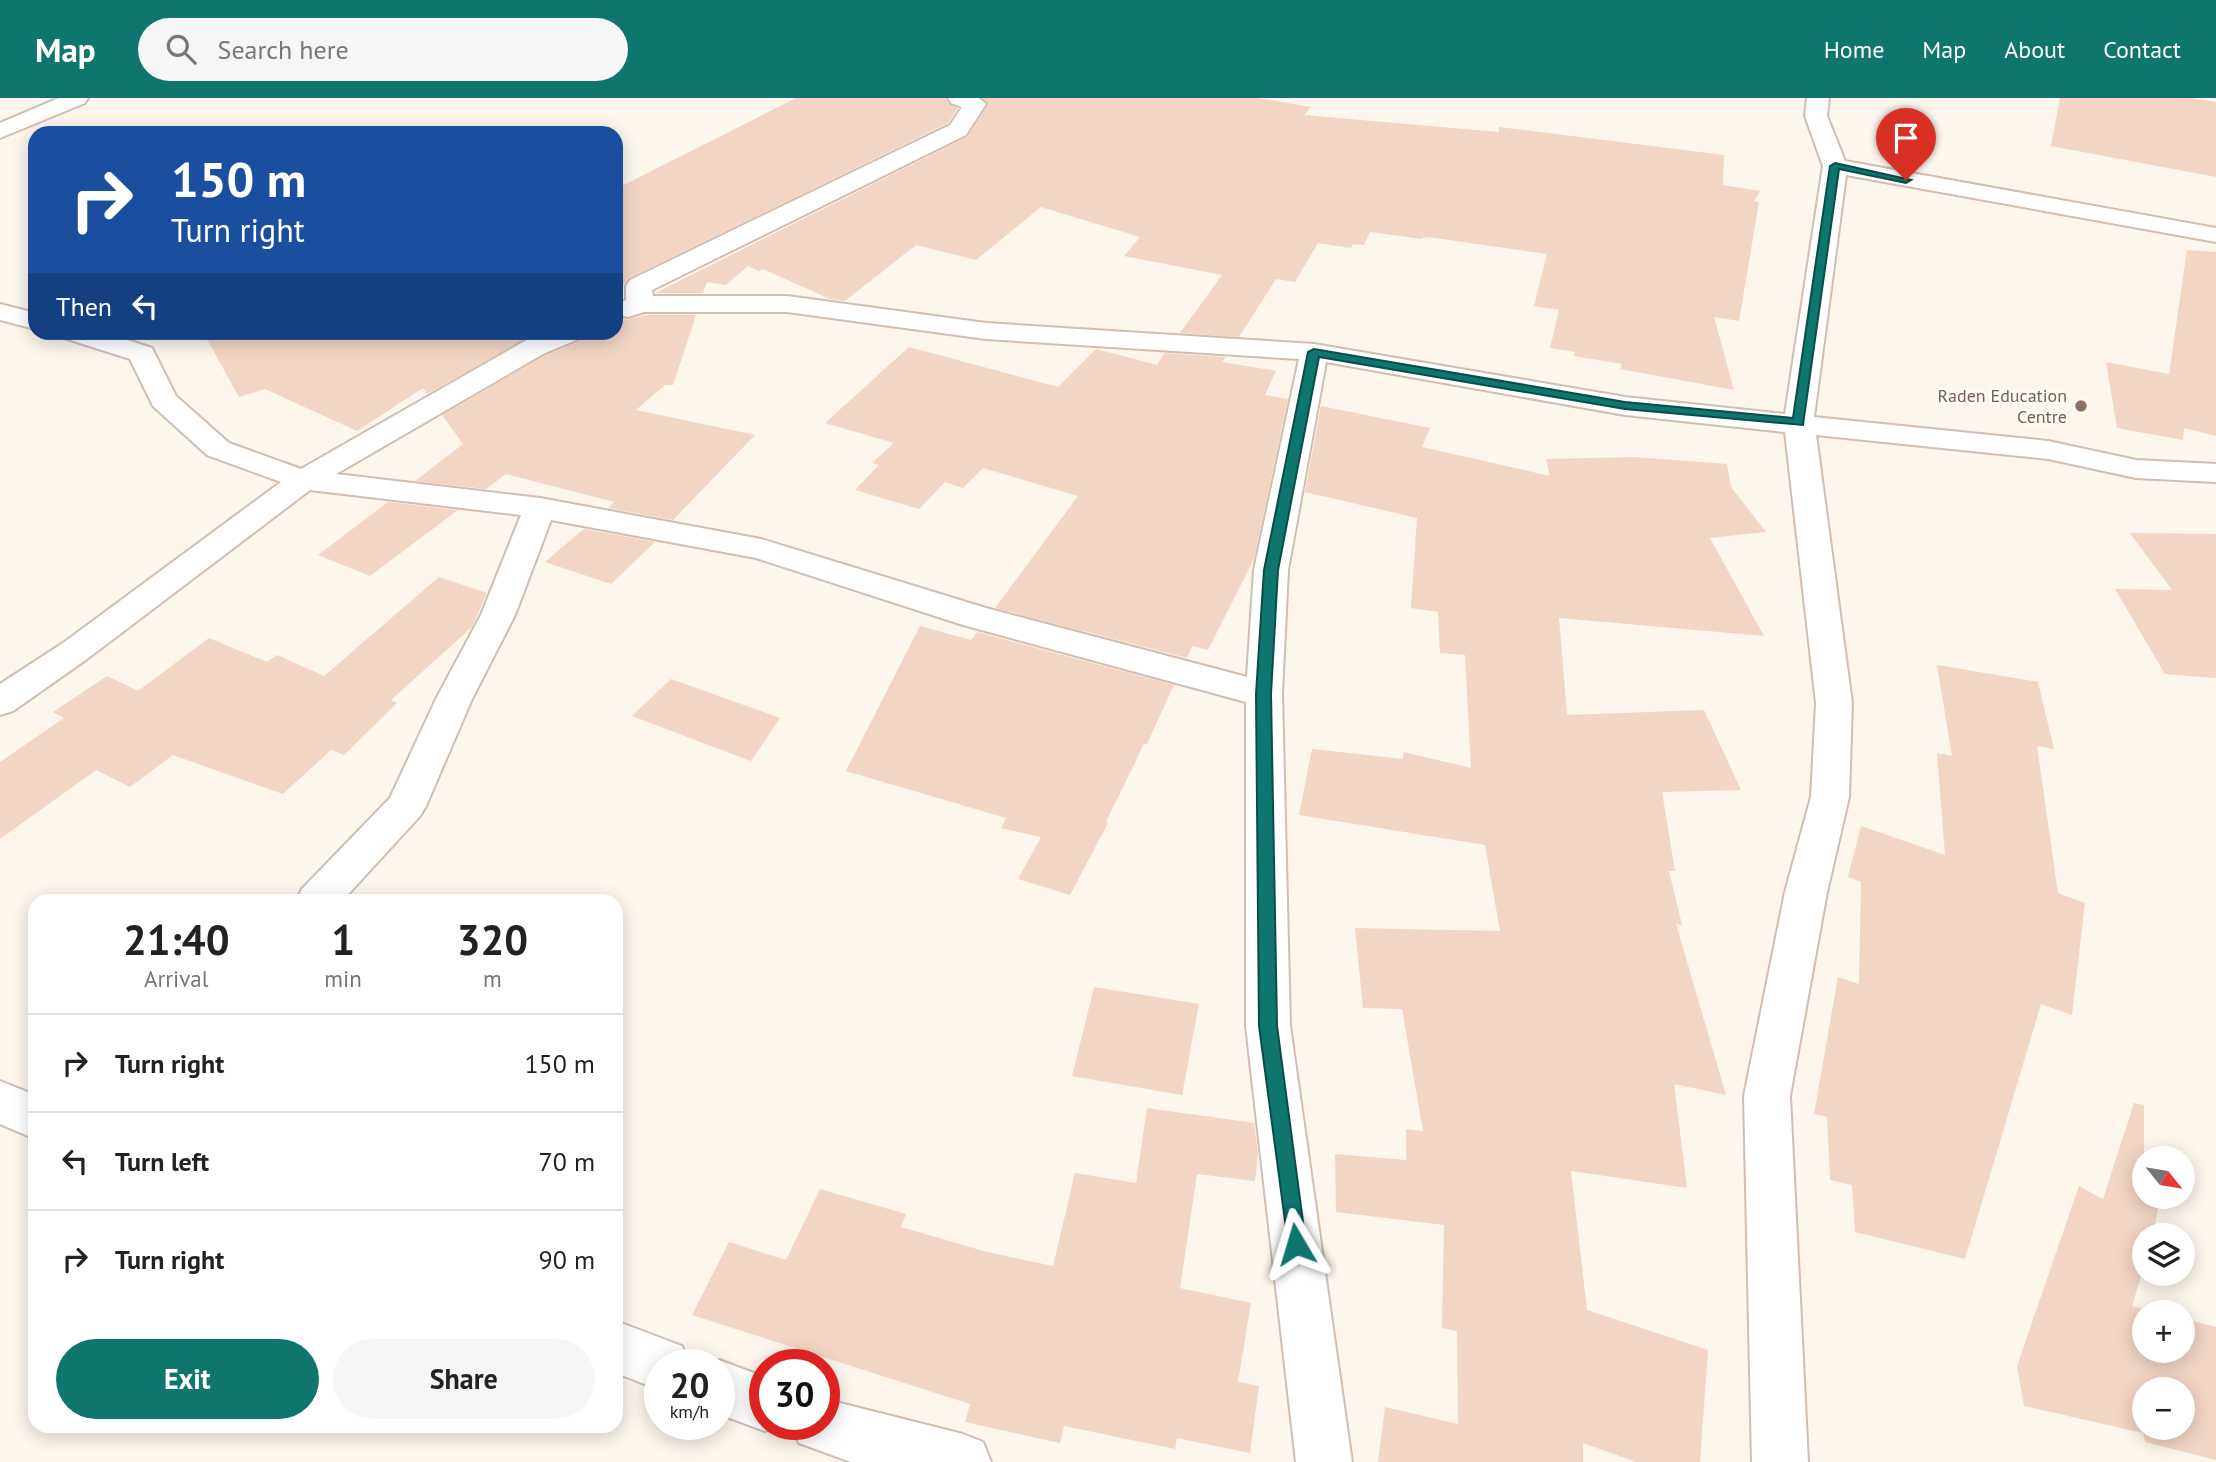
<!DOCTYPE html>
<html lang="en">
<head>
<meta charset="utf-8">
<style>
	body { margin:0; font-family:"PT Sans",sans-serif; background:#f6f6f6; color:#222; height:100vh; display:flex; flex-direction:column; font-size:26px; white-space:nowrap }
	* { box-sizing:border-box; margin:0 }
	p { font-size:23px; color:#767676 }
	.icon { flex:none; width:38px; height:38px; fill:none; stroke:currentColor; stroke-width:2; stroke-linecap:round; stroke-linejoin:round }
	.map { position:relative; flex:1; overflow:hidden }
	.drawer { position:absolute; left:28px; top:796px; width:595px; height:539px; display:flex; flex-direction:column; background:#fff; border-radius:21px; box-shadow:0 4px 18px #0003 }
	.drawer>* { flex:none }
	.banner { position:absolute; left:28px; top:28px; width:595px; height:214px; border-radius:21px; box-shadow:0 4px 18px #0003; background:#1a4fa0; color:#fff; overflow:hidden }
	.needle { width:46px; rotate:120deg }
	.tools { position:absolute; left:2132px; top:1048px; display:grid; gap:14px }
	.tools a { display:grid; place-items:center; width:63px; height:63px; border-radius:50%; background:#fff; box-shadow:0 4px 18px #0003; font-size:35px }
	.speed { position:absolute; left:644px; top:1251px; display:flex; gap:14px; font-size:35px; font-weight:700; text-align:center }
	.speed>* { display:grid; place-content:center; width:91px; height:91px; border-radius:50%; background:#fff; box-shadow:0 4px 18px #0003; line-height:1 }
	.speed small { font-size:18px; font-weight:400 }
	.speed .limit { border:10px solid #d22; background:#fff; color:#111 }
	.pin { position:absolute; display:grid; place-items:center; width:60px; height:60px; color:#fff; margin:-72px -30px; border-radius:50% 50% 50% 0; rotate:-45deg; box-shadow:0 0 7px #0007 }
	.pin .icon { rotate:45deg }
	.me { position:absolute; width:77px; margin:-38px; rotate:353deg; stroke-linejoin:round; filter:drop-shadow(0 0 5px #0008) }
	.turn { display:flex; align-items:center; gap:24px; height:147px; padding:0 28px; font-size:32px }
	.turn .icon { width:91px; height:91px; stroke-width:2.5 }
	.turn b { display:block; font-size:49px; line-height:60px }
	.then { display:flex; align-items:center; height:66px; padding:0 28px; background:#0003; gap:14px; font-size:26px }
	.eta { display:flex; justify-content:space-evenly; align-items:center; height:119px; text-align:center }
	.eta b { font-size:42px; font-weight:800; line-height:49px }
	.action { display:flex; gap:14px; margin-top:auto; padding:14px 28px }
	.action a { flex:1; height:80px; border-radius:42px; background:#0f766e; color:#fff; font-size:28px; font-weight:800; line-height:80px; text-align:center }
	.action a+a { background:#f6f6f6; color:#222 }
	ul { padding:0; list-style:none }
	li { display:flex; align-items:center; gap:21px; height:98px; padding:0 28px; border-top:2px solid #e0e0e0 }
	li div { flex:1 }
	li b { display:block; font-size:26px }
	li em { font-style:normal }
	header { display:flex; align-items:center; gap:42px; box-sizing:border-box; height:98px; padding:0 35px; background:#0f766e; color:#fff }
	header strong { font-size:33px }
	nav { display:flex; gap:38px; margin-inline-start:auto; font-size:24px }
	.search { width:490px; height:63px; background:#f6f6f6; display:flex; align-items:center; gap:18px; box-sizing:border-box; padding:0 24px; border-radius:38px; color:#767676; font-size:26px }
	.map>svg:first-child { display:block }
	.building { fill:#f3d5c3; fill-rule:evenodd }
	.lines { fill:none; stroke-linecap:round; stroke-linejoin:round }
	.minor-casing { stroke:#d1beb0; stroke-width:4 }
	.minor { fill:#fff; fill-rule:evenodd }
	.route { fill:#0f766e; stroke:#0a4d48; stroke-width:2 }
	.education-dot { fill:#8d6e63; stroke:#fffaf3; stroke-width:2.5 }
	.labels { text-anchor:middle; stroke-width:5; stroke-linejoin:round; paint-order:stroke }
	.far-education-label { font-size:18px; fill:#785e54; stroke:#fffaf3; text-anchor:end }
</style>
</head>
<body>
<header>
<strong>Map</strong>
<div class="search"><svg class="icon" aria-label="search" viewBox="0 0 24 24"><circle cx="10" cy="10" r="6"/><path d="M15 15l6 6"/></svg>Search here</div>
<nav><a>Home</a><a>Map</a><a>About</a><a>Contact</a></nav>
</header>
<div class="map">
<svg width="2216" height="1364" viewBox="0 0 2216 1364">
	<rect width="100%" height="100%" fill="#fdf6ec"/>
	<!-- building -->
	<g class="building">
		<path d="M 796,0 L 945,0 L 949,6 L 958,10 L 948,25 L 629,180 L 623,188 L 623,200 L 616,206 L 616,91 Z"/>
		<path d="M 983,0 L 1258,0 L 1311,9 L 1304,17 L 1499,34 L 1499,29 L 1724,57 L 1723,87 L 1760,93 L 1754,103 L 1759,104 L 1739,223 L 1714,219 L 1734,292 L 1620,271 L 1622,266 L 1574,258 L 1575,254 L 1550,250 L 1559,212 L 1534,208 L 1547,156 L 1435,140 L 1423,139 L 1422,141 L 1370,134 L 1364,147 L 1353,146 L 1351,150 L 1318,145 L 1295,184 L 1276,181 L 1239,239 L 1180,235 L 1222,177 L 1124,158 L 1140,139 L 1041,109 L 976,162 L 916,147 L 845,203 L 830,201 L 763,171 L 759,173 L 748,168 L 726,187 L 707,184 L 703,195 L 655,195 L 967,39 L 988,7 Z"/>
		<path d="M 2060,0 L 2191,0 L 2216,4 L 2216,79 L 2051,48 Z"/>
		<path d="M 2187,152 L 2216,154 L 2216,338 L 2184,330 L 2183,342 L 2117,330 L 2106,264 L 2169,276 Z"/>
		<path d="M 616,217 L 627,222 L 644,217 L 696,217 L 673,287 L 665,287 L 636,312 L 755,337 L 673,422 L 608,410 L 614,404 L 506,376 L 486,391 L 415,383 L 463,346 L 442,317 L 544,258 L 582,242 L 586,234 L 616,234 Z"/>
		<path d="M 203,234 L 538,234 L 427,296 L 423,290 L 357,333 L 265,291 L 239,299 Z"/>
		<path d="M 909,249 L 1058,289 L 1096,251 L 1157,267 L 1165,255 L 1226,259 L 1222,264 L 1276,273 L 1265,297 L 1288,301 L 1254,461 L 1208,552 L 1192,548 L 1187,560 L 995,510 L 1078,398 L 983,370 L 963,390 L 945,384 L 919,411 L 855,392 L 879,367 L 872,365 L 894,345 L 825,325 Z"/>
		<path d="M 1321,308 L 1430,330 L 1422,349 L 1550,378 L 1546,361 L 1633,359 L 1727,366 L 1731,389 L 1766,434 L 1710,440 L 1764,538 L 1559,520 L 1567,617 L 1704,612 L 1741,692 L 1662,694 L 1675,773 L 1669,773 L 1682,827 L 1676,826 L 1726,997 L 1674,986 L 1687,1090 L 1571,1073 L 1587,1212 L 1708,1252 L 1700,1364 L 1636,1364 L 1583,1345 L 1583,1364 L 1378,1364 L 1385,1309 L 1458,1326 L 1457,1233 L 1442,1230 L 1444,1127 L 1336,1114 L 1335,1056 L 1406,1062 L 1406,1031 L 1423,1033 L 1402,911 L 1363,910 L 1355,830 L 1500,833 L 1485,747 L 1299,717 L 1312,651 L 1403,661 L 1404,654 L 1471,670 L 1465,557 L 1440,555 L 1438,514 L 1411,510 L 1417,420 L 1305,394 Z"/>
		<path d="M 388,404 L 458,412 L 370,478 L 318,457 Z"/>
		<path d="M 584,431 L 655,444 L 611,486 L 545,464 Z"/>
		<path d="M 2130,435 L 2216,436 L 2216,580 L 2165,576 L 2115,491 L 2172,492 Z"/>
		<path d="M 439,479 L 487,495 L 472,529 L 391,602 L 397,605 L 344,657 L 331,652 L 283,696 L 173,657 L 130,689 L 96,672 L 0,741 L 0,664 L 64,620 L 53,614 L 107,578 L 138,593 L 209,540 L 267,564 L 277,557 L 324,578 Z"/>
		<path d="M 920,528 L 971,542 L 977,534 L 1174,587 L 1147,646 L 1144,646 L 1106,724 L 1108,725 L 1070,797 L 1018,781 L 1041,739 L 1001,730 L 1006,720 L 846,673 Z"/>
		<path d="M 1937,567 L 2038,584 L 2054,651 L 2037,648 L 2058,795 L 2085,805 L 2072,917 L 2041,906 L 1965,1161 L 1855,1134 L 1852,1087 L 1830,1082 L 1827,1019 L 1814,1016 L 1838,879 L 1859,886 L 1861,784 L 1848,779 L 1861,728 L 1945,757 L 1937,655 L 1952,658 Z"/>
		<path d="M 671,581 L 780,620 L 751,663 L 632,618 Z"/>
		<path d="M 1094,889 L 1199,906 L 1182,997 L 1072,978 Z"/>
		<path d="M 2134,1005 L 2144,1007 L 2144,1099 L 2160,1099 L 2153,1138 L 2144,1138 L 2144,1169 L 2132,1208 L 2158,1214 L 2144,1214 L 2144,1253 L 2182,1253 L 2182,1220 L 2216,1229 L 2216,1362 L 2145,1344 L 2143,1335 L 2024,1308 L 2017,1268 L 2079,1088 L 2103,1101 ZM 2144,1292 L 2182,1292 L 2182,1330 L 2144,1330 Z"/>
		<path d="M 1147,1010 L 1254,1025 L 1258,1055 L 1255,1083 L 1197,1076 L 1180,1190 L 1251,1205 L 1238,1284 L 1259,1288 L 1250,1355 L 1177,1340 L 1175,1351 L 1064,1328 L 1060,1345 L 965,1324 L 970,1306 L 692,1217 L 729,1144 L 786,1162 L 820,1091 L 906,1116 L 901,1129 L 987,1154 L 1053,1168 L 1075,1075 L 1136,1085 Z"/>
	</g>
	<g class="lines">
		<!-- minor casing -->
		<g class="minor-casing">
			<g id="minor">
				<path d="M 59,0 L 88,0 L 85,5 L 0,40 L 0,25 Z"/>
				<path d="M 948,0 L 979,0 L 986,6 L 966,37 L 652,192 L 653,198 L 787,198 L 986,225 L 1314,246 L 1625,299 L 1785,316 L 1823,68 L 1805,18 L 1807,0 L 1829,0 L 1827,18 L 1845,63 L 2216,130 L 2216,144 L 1846,77 L 1814,319 L 2048,343 L 2136,362 L 2216,366 L 2216,384 L 2136,380 L 2048,361 L 1816,337 L 1852,605 L 1849,699 L 1827,794 L 1790,998 L 1808,1364 L 1752,1364 L 1744,998 L 1785,794 L 1811,699 L 1816,605 L 1785,334 L 1625,317 L 1326,264 L 1288,472 L 1282,596 L 1290,928 L 1352,1364 L 1296,1364 L 1246,928 L 1246,604 L 963,527 L 756,460 L 551,422 L 515,517 L 472,601 L 426,708 L 420,718 L 342,803 L 296,803 L 302,791 L 390,700 L 436,601 L 481,517 L 521,417 L 310,392 L 87,561 L 13,613 L 0,617 L 0,586 L 63,545 L 281,384 L 207,357 L 153,308 L 130,261 L 64,240 L 61,234 L 103,234 L 152,250 L 176,298 L 229,345 L 301,371 L 523,244 L 546,234 L 584,234 L 581,240 L 543,256 L 336,376 L 540,400 L 761,441 L 986,510 L 1247,579 L 1254,472 L 1299,261 L 986,241 L 787,214 L 644,214 L 628,219 L 619,217 L 616,213 L 619,205 L 626,202 L 626,188 L 630,182 L 950,27 L 962,9 L 951,5 Z"/>
				<path d="M 0,206 L 35,215 L 35,231 L 0,222 Z"/>
				<path d="M 0,983 L 35,997 L 35,1041 L 0,1026 Z"/>
				<path d="M 616,1223 L 682,1248 L 689,1267 L 660,1267 L 660,1292 L 616,1275 Z"/>
				<path d="M 719,1262 L 765,1279 L 765,1326 L 781,1326 L 765,1333 L 719,1316 L 719,1267 L 707,1267 Z"/>
				<path d="M 824,1301 L 963,1336 L 983,1344 L 991,1364 L 851,1364 L 799,1345 L 791,1326 L 824,1326 Z"/>
			</g>
		</g>
		<!-- minor -->
		<use href="#minor" class="minor"/>
	</g>
	<!-- route -->
	<path class="route" d="M 1835,65 L 1911,82 L 1906,85 L 1839,71 L 1803,327 L 1625,311 L 1319,259 L 1278,472 L 1271,596 L 1277,928 L 1306,1146 L 1303,1153 L 1296,1156 L 1289,1153 L 1259,928 L 1256,596 L 1264,472 L 1308,254 L 1314,251 L 1625,304 L 1793,320 L 1830,68 Z"/>
	<!-- markers -->
	<circle class="education-dot" cx="2081" cy="308" r="7"/>
	<g class="labels">
		<!-- far-education labels -->
		<g class="far-education-label">
			<text x="2067" y="304">Raden Education<tspan x="2067" dy="21">Centre</tspan></text>
		</g>
	</g>
</svg>
<div class="tools">
<a><svg class="needle" viewBox="-14 -14 28 28"><path d="M0-13l5 13h-10z" fill="#e53935"/><path d="M0 13l5-13h-10z" fill="#767676"/></svg></a>
<a><svg class="icon" aria-label="layers" viewBox="0 0 24 24"><path d="M12 4l9 5-9 5-9-5zM3 14l9 5 9-5"/></svg></a>
<a>+</a>
<a>−</a>
</div>
<div class="speed"><div>20<small>km/h</small></div><div class="limit">30</div></div>
<div class="pin" style="left:1906px;top:82px;background:#d93025"><svg class="icon" aria-label="arrive" viewBox="0 0 24 24"><path d="M6 21V4h12l-3 4 3 4H6"/></svg></div>
<svg class="me" style="left:1296px;top:1146px" viewBox="-20 -20 40 40"><path d="M0-17L14 15 0 8-14 15z" fill="#0f766e" stroke="#fff" stroke-width="4"/></svg>
<div class="banner">
<div class="turn"><svg class="icon" aria-label="right" viewBox="0 0 24 24"><path d="M7 20v-9h11M14 6l5 5-5 5"/></svg><div><b>150 m</b>Turn right</div></div>
<div class="then">Then<svg class="icon" aria-label="left" viewBox="0 0 24 24"><path d="M17 20v-9H6M10 6l-5 5 5 5"/></svg></div>
</div>
<section class="drawer">
<div class="eta">
<div><b>21:40</b><p>Arrival</p></div>
<div><b>1</b><p>min</p></div>
<div><b>320</b><p>m</p></div>
</div>
<ul>
<li><svg class="icon" aria-label="right" viewBox="0 0 24 24"><path d="M7 20v-9h11M14 6l5 5-5 5"/></svg><div><b>Turn right</b></div><em>150 m</em></li>
<li><svg class="icon" aria-label="left" viewBox="0 0 24 24"><path d="M17 20v-9H6M10 6l-5 5 5 5"/></svg><div><b>Turn left</b></div><em>70 m</em></li>
<li><svg class="icon" aria-label="right" viewBox="0 0 24 24"><path d="M7 20v-9h11M14 6l5 5-5 5"/></svg><div><b>Turn right</b></div><em>90 m</em></li>
</ul>
<div class="action"><a>Exit</a><a>Share</a></div>
</section>
</div>
</body>
</html>
